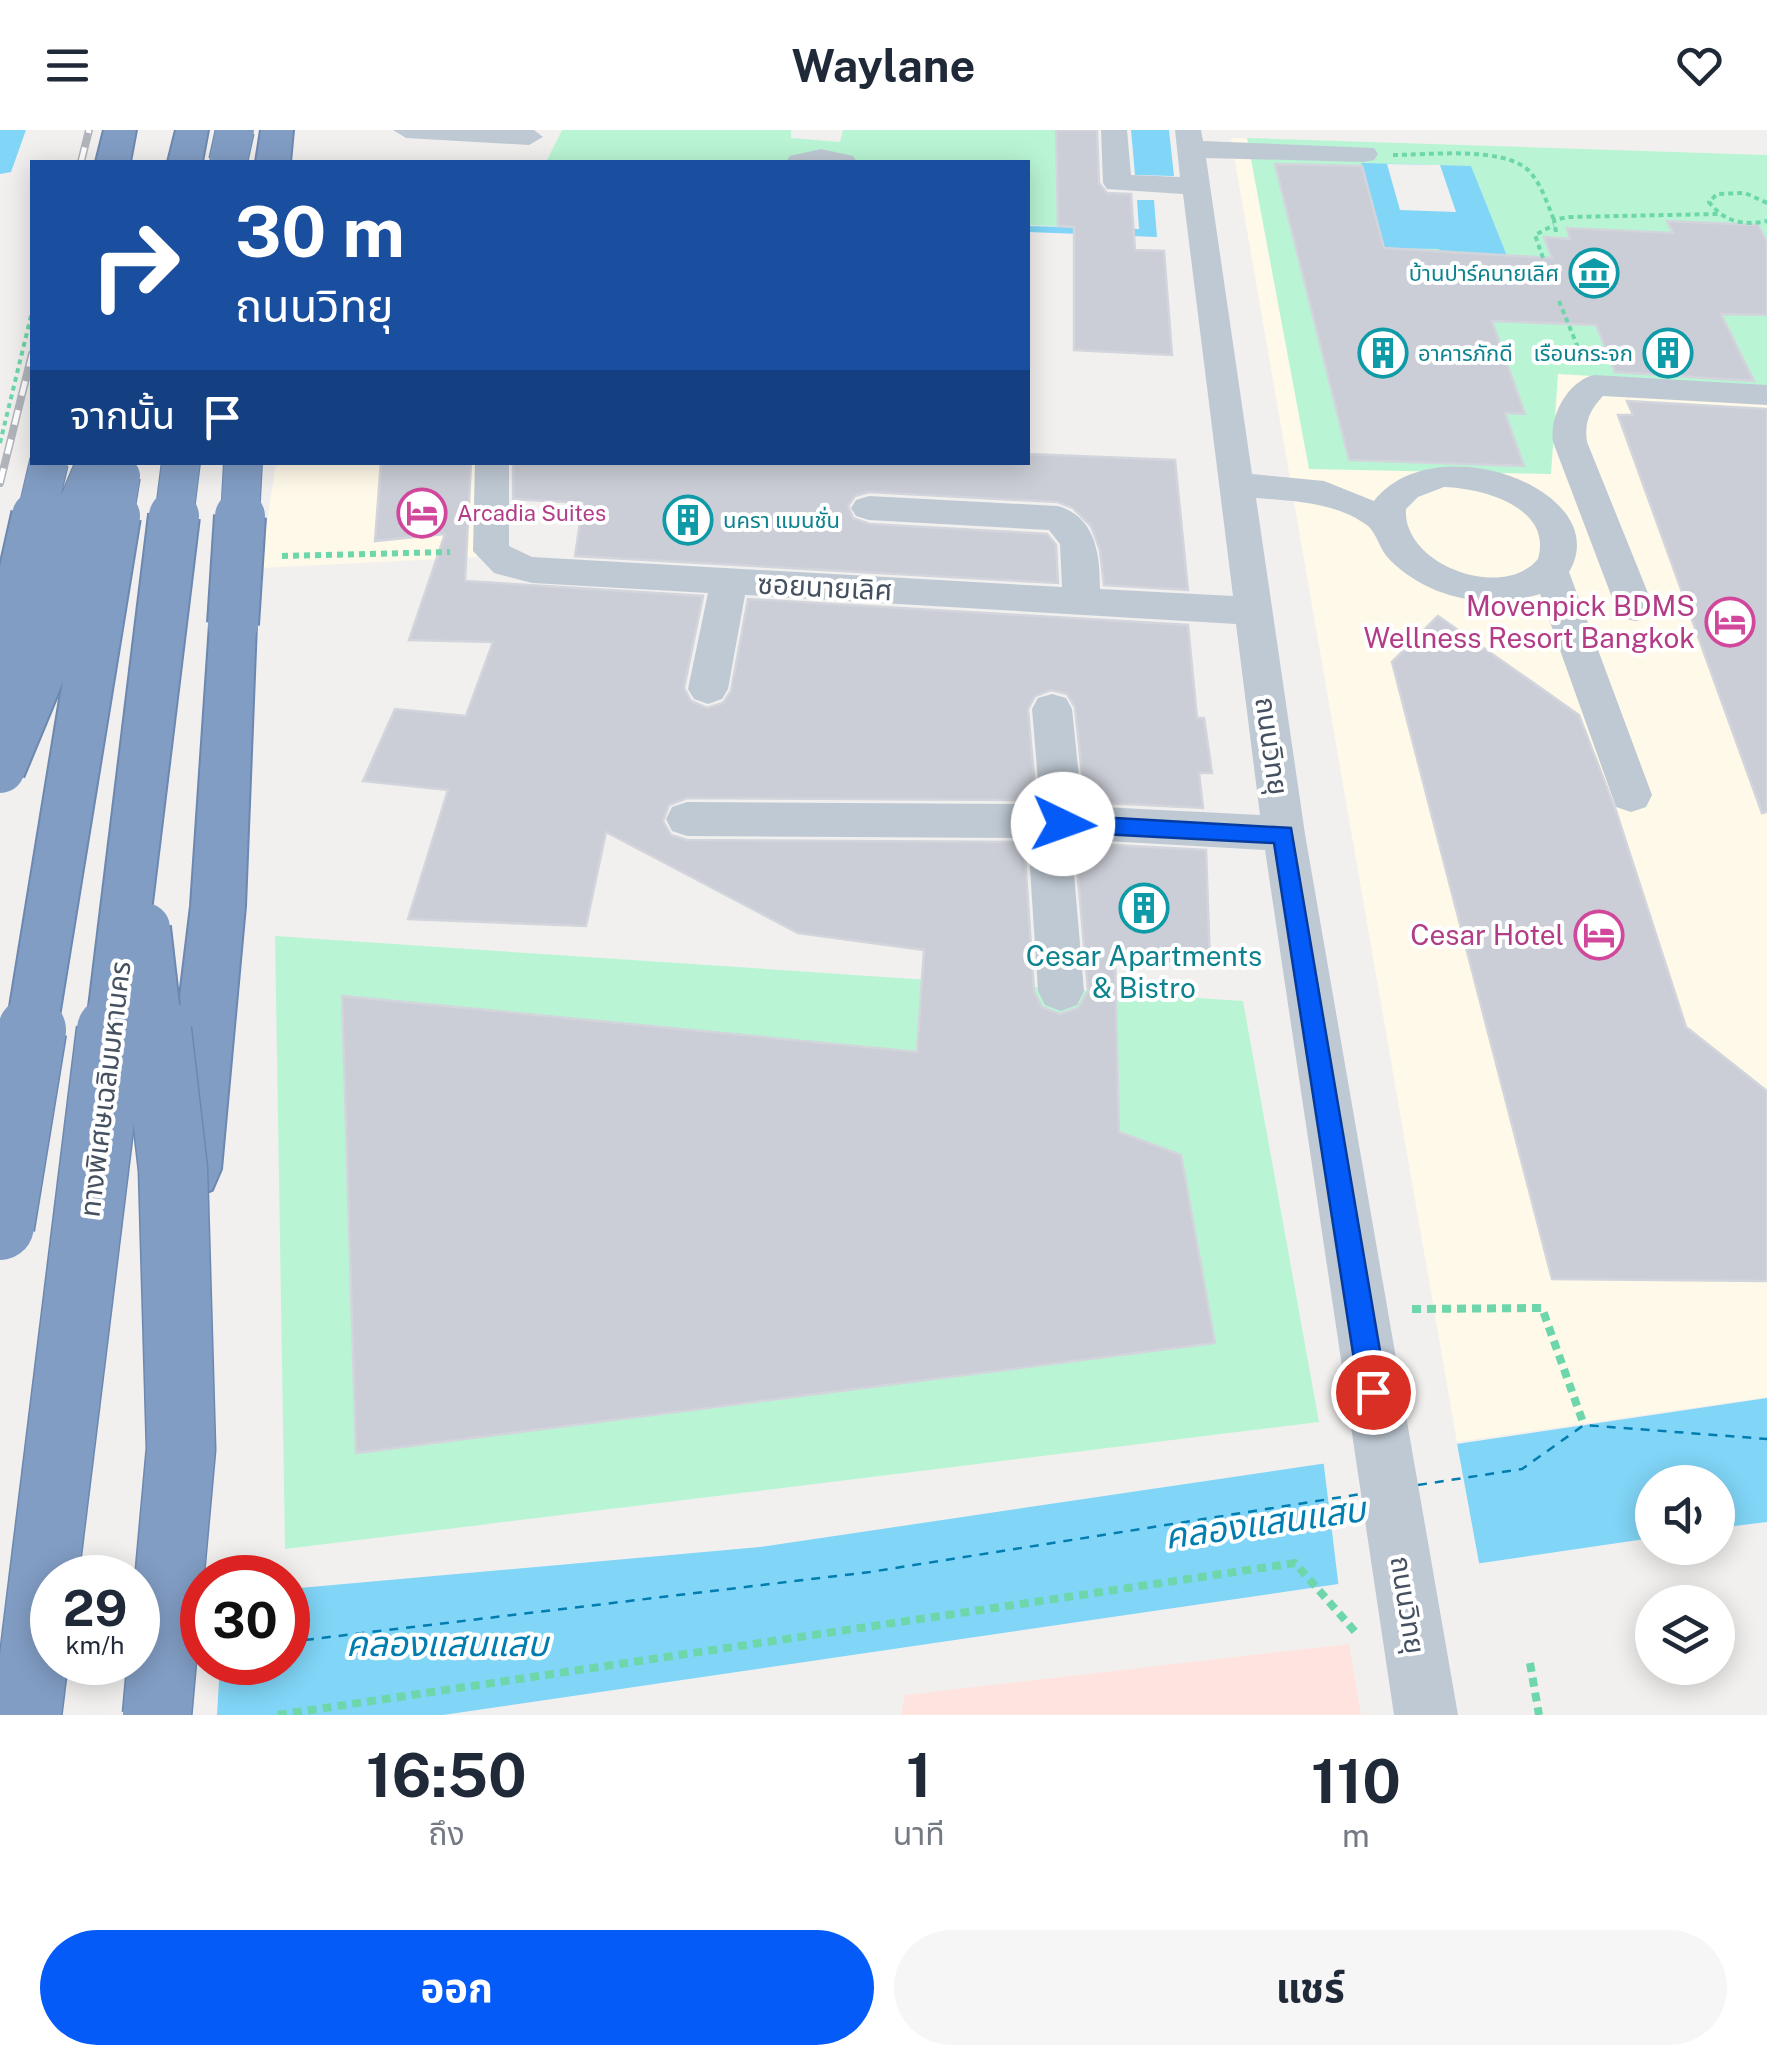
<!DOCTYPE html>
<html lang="th">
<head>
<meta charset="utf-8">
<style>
	body { margin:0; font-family:"Public Sans","Noto Sans Thai",sans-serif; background:#f6f6f7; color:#1f2937; height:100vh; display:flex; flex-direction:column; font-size:38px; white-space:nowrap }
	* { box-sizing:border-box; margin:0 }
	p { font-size:32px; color:#747a83 }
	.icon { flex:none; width:55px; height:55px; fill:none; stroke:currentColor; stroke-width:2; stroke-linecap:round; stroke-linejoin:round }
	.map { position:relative; height:1585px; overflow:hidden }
	.details { display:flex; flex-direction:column; background:#fff; flex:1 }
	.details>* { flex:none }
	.top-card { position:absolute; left:30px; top:30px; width:1000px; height:305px; border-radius:0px; box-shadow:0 5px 25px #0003; background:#1a4fa0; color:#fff; overflow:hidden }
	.fabs { position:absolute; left:1635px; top:1335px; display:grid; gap:20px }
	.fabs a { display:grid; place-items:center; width:100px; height:100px; border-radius:50%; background:#fff; box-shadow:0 5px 25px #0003; font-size:50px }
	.speed { position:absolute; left:30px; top:1425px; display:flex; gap:20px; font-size:50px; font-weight:700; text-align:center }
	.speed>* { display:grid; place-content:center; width:130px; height:130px; border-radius:50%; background:#fff; box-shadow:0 5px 25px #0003; line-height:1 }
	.speed small { font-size:25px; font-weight:400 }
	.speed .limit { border:15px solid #d22; background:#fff; color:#111 }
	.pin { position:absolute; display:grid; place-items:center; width:85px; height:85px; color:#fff; margin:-42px; border:5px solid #fff; border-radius:50%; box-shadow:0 2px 10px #0007 }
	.me { position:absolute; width:110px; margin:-55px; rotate:93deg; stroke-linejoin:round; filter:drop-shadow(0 0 8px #0008) }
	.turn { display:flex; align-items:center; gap:35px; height:210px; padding:0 40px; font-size:45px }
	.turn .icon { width:130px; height:130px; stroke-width:2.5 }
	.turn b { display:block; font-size:70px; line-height:85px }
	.then { display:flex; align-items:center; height:95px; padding:0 40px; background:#0003; gap:20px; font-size:38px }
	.eta { display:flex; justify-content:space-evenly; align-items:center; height:170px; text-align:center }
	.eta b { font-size:60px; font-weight:700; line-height:70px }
	.cta { display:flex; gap:20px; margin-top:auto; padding:20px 40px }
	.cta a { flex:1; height:115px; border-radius:60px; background:#045bf8; color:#fff; font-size:40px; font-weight:700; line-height:115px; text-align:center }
	.cta a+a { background:#f6f6f7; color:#1f2937 }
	header { display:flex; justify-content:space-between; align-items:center; height:130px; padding:0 40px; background:#fff; font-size:45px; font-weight:700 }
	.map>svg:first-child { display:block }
	.commercial { fill:#fef9e8 }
	.medical { fill:#fee3de }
	.green { fill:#b9f5d5 }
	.water { fill:#81d5f7 }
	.pier { fill:#f2f0ef }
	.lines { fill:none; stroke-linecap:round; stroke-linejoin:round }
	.canal { fill:#81d5f7; fill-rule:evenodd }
	.ferry { stroke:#017db0; stroke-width:2.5; stroke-dasharray:9 8; stroke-linecap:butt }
	.building { fill:#cbced6; stroke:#d3d5dc; stroke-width:2.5 }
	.highway-casing { stroke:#6d88b0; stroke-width:4 }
	.path-far2 { stroke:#6dd7ab; stroke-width:4; stroke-dasharray:5 4; stroke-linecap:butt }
	.path-far1 { stroke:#6dd7ab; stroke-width:6; stroke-dasharray:6 5; stroke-linecap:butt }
	.path { stroke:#6dd7ab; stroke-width:8; stroke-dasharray:9 6; stroke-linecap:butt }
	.minor { fill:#bfc9d3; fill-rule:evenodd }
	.highway { fill:#829dc4; fill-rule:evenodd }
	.rail-casing { stroke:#b1b4bb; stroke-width:8 }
	.rail { stroke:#fff; stroke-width:5; stroke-dasharray:15; stroke-linecap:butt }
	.highway-bridge-far2-casing { stroke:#6d88b0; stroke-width:40; stroke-linecap:butt }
	.highway-bridge-far1-casing { stroke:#6d88b0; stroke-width:54; stroke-linecap:butt }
	.highway-bridge-casing { stroke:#6d88b0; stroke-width:71; stroke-linecap:butt }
	.highway-bridge-far2 { stroke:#829dc4; stroke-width:38 }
	.highway-bridge-far1 { stroke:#829dc4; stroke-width:50 }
	.highway-bridge { stroke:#829dc4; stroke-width:68 }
	.route { fill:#045bf8; stroke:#033ba1; stroke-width:2.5 }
	.labels { text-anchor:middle; stroke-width:8; stroke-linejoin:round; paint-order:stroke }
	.far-culture-label { font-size:22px; fill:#0d838f; stroke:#fff; text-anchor:end }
	.far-hotel-label { font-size:22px; fill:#b23c85; stroke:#fff; text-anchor:start }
	.street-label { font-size:28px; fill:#455160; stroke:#fff }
	.hotel-label { font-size:28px; fill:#b23c85; stroke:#fff; text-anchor:end }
	.culture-label { font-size:28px; fill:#0d838f; stroke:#fff }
	.near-water-label { font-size:35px; font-style:italic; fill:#017db0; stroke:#fff }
</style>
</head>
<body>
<header><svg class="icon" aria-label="menu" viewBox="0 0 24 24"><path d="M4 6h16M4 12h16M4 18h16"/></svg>Waylane<svg class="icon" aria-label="heart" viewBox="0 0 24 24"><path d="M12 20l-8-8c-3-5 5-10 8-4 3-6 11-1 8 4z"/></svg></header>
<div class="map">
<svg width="1767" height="1585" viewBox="0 0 1767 1585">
	<rect width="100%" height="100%" fill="#f2f0ef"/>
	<!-- commercial -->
	<g class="commercial">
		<path d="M 1231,8 L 1767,25 L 1767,1267 L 1457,1312 Z"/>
		<path d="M 276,333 L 479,333 L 478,427 L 260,438 Z"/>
	</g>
	<!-- medical -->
	<path class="medical" d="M 1349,1514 L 1361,1585 L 901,1585 L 905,1565 Z"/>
	<!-- green -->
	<g class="green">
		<path d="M 562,0 L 791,0 L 791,8 L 840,12 L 843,0 L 1059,0 L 1058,96 L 1028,95 L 1028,32 L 546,32 Z"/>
		<path d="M 1247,8 L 1767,25 L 1767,256 L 1558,244 L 1551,344 L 1309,339 Z"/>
		<path d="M 275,806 L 1243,871 L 1319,1292 L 285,1419 Z"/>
	</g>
	<!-- water -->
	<g class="water">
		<path d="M 1131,0 L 1169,0 L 1174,46 L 1135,45 Z"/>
		<path d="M 1361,33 L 1471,36 L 1507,126 L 1520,189 L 1468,193 L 1459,182 L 1439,119 L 1384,118 Z"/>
		<path d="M 1137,70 L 1154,70 L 1157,107 L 1028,102 L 1028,96 L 1139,99 Z"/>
		<path d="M 1767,1268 L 1767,1392 L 1718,1398 L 1718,1352 L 1652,1352 L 1652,1408 L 443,1585 L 0,1585 L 0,1485 L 52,1532 L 288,1532 L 288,1459 L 760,1417 Z"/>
	</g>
	<!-- pier -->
	<g class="pier">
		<path d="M 1387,34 L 1440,35 L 1456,82 L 1400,80 Z"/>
		<path d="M 1456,1308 L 1480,1438 L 1339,1459 L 1323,1328 Z"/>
		<path d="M 202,1462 L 202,1532 L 220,1533 L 217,1585 L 0,1585 L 0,1480 L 52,1476 L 52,1532 L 138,1532 L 138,1468 Z"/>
	</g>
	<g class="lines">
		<!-- canal -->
		<path class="canal" d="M 0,0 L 26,0 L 11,42 L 0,44 Z"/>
		<!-- ferry -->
		<g class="ferry">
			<path d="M 1418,1355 L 1522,1339 L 1584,1295 L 1767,1309"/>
			<path d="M 288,1512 L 870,1442 L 1361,1364"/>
			<path d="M 194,1522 L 202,1521"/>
			<path d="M 66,1536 L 99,1532"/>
		</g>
	</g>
	<!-- building -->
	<g class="building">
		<path d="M 1056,0 L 1097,0 L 1099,53 L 1107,63 L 1131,64 L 1135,120 L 1164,121 L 1172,225 L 1074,220 L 1074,97 L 1058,96 Z"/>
		<path d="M 1275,34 L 1362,36 L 1384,118 L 1552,128 L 1544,107 L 1570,109 L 1567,98 L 1673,103 L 1667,91 L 1758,95 L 1767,112 L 1767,185 L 1721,184 L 1754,251 L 1615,242 L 1596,195 L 1492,191 L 1525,284 L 1505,283 L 1524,336 L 1349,330 Z"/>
		<path d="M 1627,271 L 1767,279 L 1767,682 L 1762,683 L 1618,285 L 1633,285 Z"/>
		<path d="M 1028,324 L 1175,330 L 1188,460 L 1104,455 L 1100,420 L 1091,396 L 1073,378 L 1058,372 L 869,362 L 855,366 L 848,376 L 853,388 L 869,394 L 1047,404 L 1056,415 L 1058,453 L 575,426 L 583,373 L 513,369 L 513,332 L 1028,332 Z"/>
		<path d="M 381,332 L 471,332 L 465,451 L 703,466 L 684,558 L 691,571 L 707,578 L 723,573 L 731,561 L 748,469 L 1188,495 L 1197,588 L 1204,588 L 1212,643 L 1199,643 L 1203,678 L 1085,672 L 1075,577 L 1067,564 L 1051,560 L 1035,566 L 1028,579 L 1036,670 L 687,668 L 669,675 L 663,691 L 671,705 L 687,710 L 1024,712 L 1034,861 L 1042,877 L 1060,884 L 1078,878 L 1088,861 L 1075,713 L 1206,720 L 1210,834 L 1115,828 L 1119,1002 L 1181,1025 L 1215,1213 L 356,1323 L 342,866 L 917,922 L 924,820 L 798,803 L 606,702 L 586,796 L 408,789 L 448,660 L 363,651 L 395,579 L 466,586 L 493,512 L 409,510 L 445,404 L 375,411 Z"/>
		<path d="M 1438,486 L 1579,585 L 1616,681 L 1686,897 L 1767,961 L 1767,1151 L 1552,1149 L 1392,532 Z"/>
	</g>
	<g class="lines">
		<!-- highway casing -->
		<g class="highway-casing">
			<g id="highway">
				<path d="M 104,0 L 136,0 L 130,32 L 96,32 Z"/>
				<path d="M 176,0 L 208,0 L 202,32 L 168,32 Z"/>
				<path d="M 261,0 L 293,0 L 290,32 L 256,32 Z"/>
				<path d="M 233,477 L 250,482 L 256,494 L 245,776 L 221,1039 L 212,1060 L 190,1069 L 168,1060 L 159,1039 L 191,776 L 210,494 L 216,482 Z"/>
			</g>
		</g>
		<!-- path-far2 -->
		<g class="path-far2">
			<path d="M 1393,25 C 1427,25 1502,16 1528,40 C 1541,53 1547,73 1554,90"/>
			<path d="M 1767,73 L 1745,63 L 1717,64 L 1709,72 C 1724,92 1744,96 1767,91"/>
			<path d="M 1556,102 L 1554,90 L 1568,87 L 1718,84"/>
			<path d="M 1543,128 L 1535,105 L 1554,95"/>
			<path d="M 1559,171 L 1581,225"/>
			<path d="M 0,313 L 32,182"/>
		</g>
		<!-- path-far1 -->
		<path class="path-far1" d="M 282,426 L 450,422"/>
		<!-- path -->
		<g class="path">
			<path d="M 1412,1179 L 1542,1178 L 1584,1295"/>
			<path d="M 1530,1533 L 1539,1585"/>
			<path d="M 278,1585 L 1295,1433 L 1358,1505"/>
		</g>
		<!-- minor -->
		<g class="minor">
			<path d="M 393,0 L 534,0 L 543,7 L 529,15 L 406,8 Z"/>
			<path d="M 1101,0 L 1127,0 L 1131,45 L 1180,47 L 1175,0 L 1201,0 L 1203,11 L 1374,18 L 1378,24 L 1374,30 L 1364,32 L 1206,28 L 1252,344 L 1324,351 L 1374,371 C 1435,293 1617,361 1569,442 L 1652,665 L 1646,677 L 1631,682 L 1616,677 L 1540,464 C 1486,480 1429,469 1389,429 C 1380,420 1377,404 1368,396 C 1337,372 1292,371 1256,368 L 1305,704 L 1458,1585 L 1394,1585 L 1265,720 L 1071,709 L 1084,861 L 1077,875 L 1061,881 L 1045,875 L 1038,861 L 1028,708 L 687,706 L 672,701 L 666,689 L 672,677 L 687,672 L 1040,674 L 1032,579 L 1038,568 L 1052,564 L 1066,568 L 1072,579 L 1082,676 L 1260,685 L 1236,494 L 745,465 L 728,559 L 722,569 L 708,574 L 694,569 L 688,559 L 708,463 L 532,453 L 494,443 L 473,421 L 475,332 L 509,332 L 509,416 L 532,427 L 1062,457 L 1060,414 L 1049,400 L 869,390 L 856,386 L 851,378 L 856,370 L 869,366 L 1058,376 C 1096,387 1100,425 1100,459 L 1233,466 L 1183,64 L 1107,59 L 1103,53 ZM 1444,357 C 1482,358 1553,377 1538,429 C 1502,472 1402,434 1406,379 L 1418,367 Z"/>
			<path d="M 821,19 L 853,26 L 857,32 L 786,32 L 790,26 Z"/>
			<path d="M 1594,245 L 1767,255 L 1767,275 L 1603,266 C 1590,280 1584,292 1587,312 L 1654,478 L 1648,488 L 1635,491 L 1622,488 L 1616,478 L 1553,312 C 1549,286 1568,251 1594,245 Z"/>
		</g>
		<!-- highway -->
		<use href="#highway" class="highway"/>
		<!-- rail casing -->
		<g class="rail-casing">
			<g id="rail">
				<path d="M 81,32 L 89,0"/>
				<path d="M 0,353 L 32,224"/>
			</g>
		</g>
		<!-- rail -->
		<use href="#rail" class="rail"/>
		<!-- highway-bridge-far2 casing -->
		<g class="highway-bridge-far2-casing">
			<g id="highway-bridge-far2">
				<path d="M 228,32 L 235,0"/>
				<path d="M 36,388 L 49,332"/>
				<path d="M 72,388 L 96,332"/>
				<path d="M 114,388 L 121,346"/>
				<path d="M 174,388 L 181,332"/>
				<path d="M 240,388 L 243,332"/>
			</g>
		</g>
		<!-- highway-bridge-far1 casing -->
		<g class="highway-bridge-far1-casing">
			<g id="highway-bridge-far1">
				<path d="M 37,469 L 73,386"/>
				<path d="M 233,494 L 240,386"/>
				<path d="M 0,551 L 37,386"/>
				<path d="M 0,638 L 85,433"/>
				<path d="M 145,798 L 157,903"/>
				<path d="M 31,903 L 115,386"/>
				<path d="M 111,903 L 174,386"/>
			</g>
		</g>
		<!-- highway-bridge casing -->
		<g class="highway-bridge-casing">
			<g id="highway-bridge">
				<path d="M 157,900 L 173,1039 L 181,1319 L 157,1585"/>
				<path d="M 0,1096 L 32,900"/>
				<path d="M 27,1585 L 111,900"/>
			</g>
		</g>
		<!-- highway-bridge-far2 -->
		<use href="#highway-bridge-far2" class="highway-bridge-far2"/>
		<!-- highway-bridge-far1 -->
		<use href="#highway-bridge-far1" class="highway-bridge-far1"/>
		<!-- highway-bridge -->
		<use href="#highway-bridge" class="highway-bridge"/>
	</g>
	<!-- route -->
	<path class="route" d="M 1063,685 L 1291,698 L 1387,1262 L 1383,1271 L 1373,1276 L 1363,1271 L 1359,1262 L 1274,713 L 1063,702 L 1052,694 Z"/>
	<!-- icons -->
	<defs>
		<g id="museum-ring" transform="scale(2.5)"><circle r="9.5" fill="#fff" stroke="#0f9aa8" stroke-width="1.5"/><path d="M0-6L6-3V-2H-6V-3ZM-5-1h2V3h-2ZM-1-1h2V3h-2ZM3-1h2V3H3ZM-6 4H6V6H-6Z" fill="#0f9aa8"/></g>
		<g id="building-ring" transform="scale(2.5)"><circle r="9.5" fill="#fff" stroke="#0f9aa8" stroke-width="1.5"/><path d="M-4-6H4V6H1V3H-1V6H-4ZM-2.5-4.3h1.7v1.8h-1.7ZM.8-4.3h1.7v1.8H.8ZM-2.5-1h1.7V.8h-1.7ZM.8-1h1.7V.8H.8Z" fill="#0f9aa8"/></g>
		<g id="hotel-ring" transform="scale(2.5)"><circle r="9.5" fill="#fff" stroke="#d1479c" stroke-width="1.5"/><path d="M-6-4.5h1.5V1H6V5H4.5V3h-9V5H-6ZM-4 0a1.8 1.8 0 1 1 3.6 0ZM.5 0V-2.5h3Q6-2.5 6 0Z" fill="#d1479c"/></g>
	</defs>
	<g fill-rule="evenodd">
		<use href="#museum-ring" x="1594" y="143"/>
		<use href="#building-ring" x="1383" y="223"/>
		<use href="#building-ring" x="1668" y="223"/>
		<use href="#hotel-ring" x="422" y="383"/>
		<use href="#building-ring" x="688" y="390"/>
		<use href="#hotel-ring" x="1730" y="492"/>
		<use href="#building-ring" x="1144" y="778"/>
		<use href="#hotel-ring" x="1599" y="805"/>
	</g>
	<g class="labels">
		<!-- far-culture labels -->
		<g class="far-culture-label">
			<text x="1559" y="151">บ้านปาร์คนายเลิศ</text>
			<text x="1418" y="231" text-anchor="start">อาคารภักดี</text>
			<text x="1633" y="231">เรือนกระจก</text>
			<text x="723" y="398" text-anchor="start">นครา แมนชั่น</text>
		</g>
		<!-- far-hotel labels -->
		<g class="far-hotel-label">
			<text x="457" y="391">Arcadia Suites</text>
		</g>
		<!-- street labels -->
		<g class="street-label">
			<text transform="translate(825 457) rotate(3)" y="10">ซอยนายเลิศ</text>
			<text transform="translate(1272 616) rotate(82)" y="10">ถนนวิทยุ</text>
			<text transform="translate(105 959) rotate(-83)" y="10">ทางพิเศษเฉลิมมหานคร</text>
			<text transform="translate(1408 1475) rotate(81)" y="10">ถนนวิทยุ</text>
		</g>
		<!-- hotel labels -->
		<g class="hotel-label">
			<text x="1695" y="486">Movenpick BDMS<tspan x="1695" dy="32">Wellness Resort Bangkok</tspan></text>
			<text x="1564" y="815">Cesar Hotel</text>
		</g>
		<!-- culture labels -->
		<g class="culture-label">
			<text x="1144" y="836">Cesar Apartments<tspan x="1144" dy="32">&amp; Bistro</tspan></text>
		</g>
		<!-- near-water labels -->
		<g class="near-water-label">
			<text transform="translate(1265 1393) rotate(-8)" y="12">คลองแสนแสบ</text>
			<text x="447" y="1526">คลองแสนแสบ</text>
		</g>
	</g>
</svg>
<div class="fabs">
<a><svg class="icon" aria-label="sound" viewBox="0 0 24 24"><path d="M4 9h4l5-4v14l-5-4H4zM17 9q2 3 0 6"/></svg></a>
<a><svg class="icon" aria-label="layers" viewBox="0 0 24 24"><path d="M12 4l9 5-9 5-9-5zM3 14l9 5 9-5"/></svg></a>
</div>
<div class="speed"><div>29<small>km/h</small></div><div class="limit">30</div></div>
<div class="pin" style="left:1373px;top:1262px;background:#d93025"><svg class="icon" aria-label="arrive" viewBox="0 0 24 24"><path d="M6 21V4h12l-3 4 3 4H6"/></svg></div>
<svg class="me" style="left:1063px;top:694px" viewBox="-20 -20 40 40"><circle r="19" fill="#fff"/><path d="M0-13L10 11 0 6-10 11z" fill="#045bf8"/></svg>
<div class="top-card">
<div class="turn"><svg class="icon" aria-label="right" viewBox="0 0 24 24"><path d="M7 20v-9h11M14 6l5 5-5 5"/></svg><div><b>30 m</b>ถนนวิทยุ</div></div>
<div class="then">จากนั้น<svg class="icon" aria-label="arrive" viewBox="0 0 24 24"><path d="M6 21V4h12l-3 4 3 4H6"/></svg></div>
</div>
</div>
<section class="details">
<div class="eta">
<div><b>16:50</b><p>ถึง</p></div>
<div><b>1</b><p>นาที</p></div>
<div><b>110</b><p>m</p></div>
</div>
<div class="cta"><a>ออก</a><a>แชร์</a></div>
</section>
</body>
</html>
